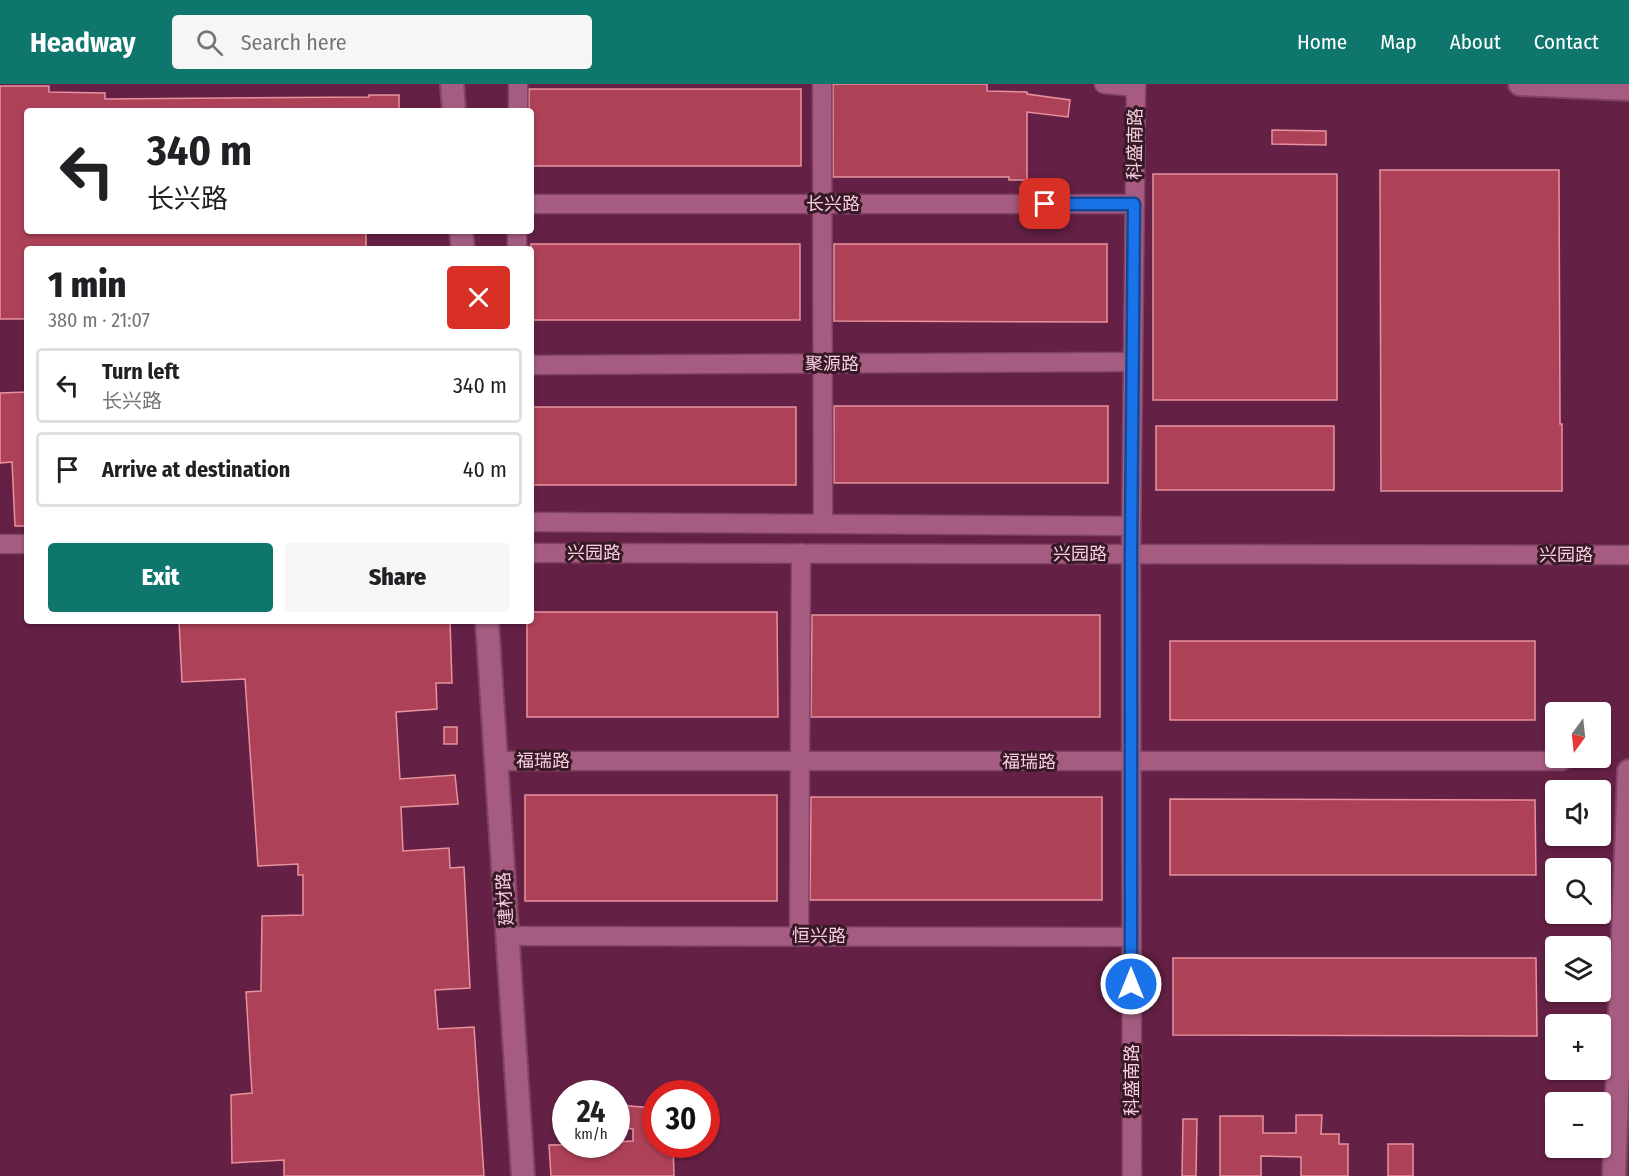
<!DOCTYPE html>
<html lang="en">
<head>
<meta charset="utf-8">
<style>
	body { margin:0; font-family:"Fira Sans Condensed","Noto Sans SC",sans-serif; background:#f6f6f6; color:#202124; height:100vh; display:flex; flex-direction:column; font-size:22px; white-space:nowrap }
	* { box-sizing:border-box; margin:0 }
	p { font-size:20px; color:#757577 }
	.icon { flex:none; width:33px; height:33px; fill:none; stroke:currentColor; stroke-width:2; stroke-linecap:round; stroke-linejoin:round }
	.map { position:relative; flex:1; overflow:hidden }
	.details { position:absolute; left:24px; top:162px; width:510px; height:378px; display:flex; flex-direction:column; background:#fff; border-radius:6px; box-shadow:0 2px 4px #0004 }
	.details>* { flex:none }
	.hud { position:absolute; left:24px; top:24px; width:510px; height:126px; border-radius:6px; box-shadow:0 2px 4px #0004; background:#fff; color:#202124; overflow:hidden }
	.needle { width:39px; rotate:195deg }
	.fabs { position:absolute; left:1545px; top:618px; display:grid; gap:12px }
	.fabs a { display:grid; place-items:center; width:66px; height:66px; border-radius:6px; background:#fff; box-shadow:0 2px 4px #0004; font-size:30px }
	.speed { position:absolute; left:552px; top:996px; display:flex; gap:12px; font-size:30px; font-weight:700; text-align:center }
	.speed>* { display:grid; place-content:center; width:78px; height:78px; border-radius:50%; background:#fff; box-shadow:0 2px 4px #0004; line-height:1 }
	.speed small { font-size:15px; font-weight:400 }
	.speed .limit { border:9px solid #d22; background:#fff; color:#111 }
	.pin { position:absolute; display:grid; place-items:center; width:51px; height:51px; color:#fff; margin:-26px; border-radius:12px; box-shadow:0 3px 9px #0006 }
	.me { position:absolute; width:66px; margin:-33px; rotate:0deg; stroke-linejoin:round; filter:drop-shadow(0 0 4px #0008) }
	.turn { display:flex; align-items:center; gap:21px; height:126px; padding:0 24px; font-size:27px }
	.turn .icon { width:78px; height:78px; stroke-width:2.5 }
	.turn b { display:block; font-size:42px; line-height:51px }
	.round { display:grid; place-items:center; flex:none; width:63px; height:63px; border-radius:6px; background:#f6f6f6 }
	.overview { display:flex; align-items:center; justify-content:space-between; height:102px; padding:0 24px }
	h1 { font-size:36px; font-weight:800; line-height:45px }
	.cta { display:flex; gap:12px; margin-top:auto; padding:12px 24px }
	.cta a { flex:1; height:69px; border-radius:6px; background:#0f766e; color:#fff; font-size:24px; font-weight:800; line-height:69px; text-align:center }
	.cta a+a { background:#f6f6f6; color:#202124 }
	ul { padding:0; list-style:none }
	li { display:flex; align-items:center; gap:18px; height:75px; margin:0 12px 9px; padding:0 12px; border:3px solid #e0e0e0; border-radius:6px }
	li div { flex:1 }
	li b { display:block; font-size:22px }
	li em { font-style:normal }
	header { display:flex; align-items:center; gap:36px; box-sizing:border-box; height:84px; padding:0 30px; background:#0f766e; color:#fff }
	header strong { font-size:28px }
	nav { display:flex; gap:33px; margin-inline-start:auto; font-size:21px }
	.search { width:420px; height:54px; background:#f6f6f6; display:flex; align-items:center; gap:15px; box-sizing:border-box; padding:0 21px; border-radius:6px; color:#757577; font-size:22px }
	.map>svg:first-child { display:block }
	.building { fill:#ac4157; stroke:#e8929e; stroke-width:1.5 }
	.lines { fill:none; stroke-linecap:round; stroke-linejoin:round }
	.minor-casing { stroke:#7f4365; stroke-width:21 }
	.tertiary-casing { stroke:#7f4365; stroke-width:26 }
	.minor { stroke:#a65c80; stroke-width:18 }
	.tertiary { stroke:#a65c80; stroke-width:22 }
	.route-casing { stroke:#114b97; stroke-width:15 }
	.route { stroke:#1a73e8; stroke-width:10 }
	.labels { text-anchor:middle; stroke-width:6; stroke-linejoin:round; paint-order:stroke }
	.street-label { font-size:18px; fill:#f8cee0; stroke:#371928 }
</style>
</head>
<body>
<header>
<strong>Headway</strong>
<div class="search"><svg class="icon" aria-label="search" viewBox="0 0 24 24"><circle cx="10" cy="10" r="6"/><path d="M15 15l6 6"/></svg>Search here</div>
<nav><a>Home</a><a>Map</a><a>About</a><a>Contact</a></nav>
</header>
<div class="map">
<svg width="1629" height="1092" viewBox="0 0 1629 1092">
	<rect width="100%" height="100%" fill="#642145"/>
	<!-- building -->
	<g class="building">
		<path d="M 833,0 L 987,0 L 987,7 L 1027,8 L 1027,10 L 1070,16 L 1068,33 L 1027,28 L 1027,96 L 1009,96 L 1009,93 L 833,93 Z"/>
		<path d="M 0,2 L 49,2 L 49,8 L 105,9 L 105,15 L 369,13 L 369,11 L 399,11 L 399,27 L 27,27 L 27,147 L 366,147 L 366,165 L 27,165 L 27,235 L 0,235 Z"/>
		<path d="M 529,5 L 801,5 L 801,82 L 531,82 L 531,27 L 529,27 Z"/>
		<path d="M 1272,46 L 1326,47 L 1326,61 L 1272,60 Z"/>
		<path d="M 1380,86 L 1559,86 L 1560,340 L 1562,340 L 1562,407 L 1381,407 Z"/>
		<rect x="1153" y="90" width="184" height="226"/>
		<rect x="531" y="160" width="269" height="76"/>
		<path d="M 834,160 L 1107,160 L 1107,238 L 834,237 Z"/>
		<path d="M 27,308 L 27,442 L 15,442 L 12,378 L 0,379 L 0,309 Z"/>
		<rect x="834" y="322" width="274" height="77"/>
		<rect x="531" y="323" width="265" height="78"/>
		<rect x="1156" y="342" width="178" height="64"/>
		<path d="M 531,528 L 777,528 L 778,633 L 527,633 L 527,537 L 531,537 Z"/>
		<path d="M 812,531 L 1100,531 L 1100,633 L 811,633 Z"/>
		<path d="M 179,537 L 450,537 L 452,599 L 436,599 L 437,625 L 396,628 L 400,695 L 455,691 L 458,720 L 401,723 L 403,767 L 449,764 L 450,784 L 464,783 L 470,904 L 435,906 L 438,945 L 474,943 L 484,1092 L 284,1092 L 284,1076 L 232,1079 L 231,1011 L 252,1009 L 246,908 L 261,907 L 262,832 L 303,831 L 303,791 L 298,791 L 298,780 L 258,782 L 245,595 L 182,598 Z"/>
		<rect x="1170" y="557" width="365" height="79"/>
		<rect x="444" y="643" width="13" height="17"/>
		<rect x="525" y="711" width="252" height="106"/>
		<path d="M 811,713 L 1102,713 L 1102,816 L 810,816 Z"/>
		<path d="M 1170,715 L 1535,716 L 1536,791 L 1170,791 Z"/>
		<path d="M 1173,874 L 1536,874 L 1537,952 L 1173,951 Z"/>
		<path d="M 616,1021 L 656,1024 L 656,1060 L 673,1060 L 674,1092 L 551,1092 L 549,1061 L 616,1060 L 616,1058 L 633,1057 L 633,1045 L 616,1043 Z"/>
		<path d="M 1296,1031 L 1322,1031 L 1321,1050 L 1339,1050 L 1339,1060 L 1348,1060 L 1348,1092 L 1301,1092 L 1301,1073 L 1261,1072 L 1261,1092 L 1220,1092 L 1220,1032 L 1263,1032 L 1263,1049 L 1296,1049 Z"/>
		<path d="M 1183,1035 L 1197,1035 L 1196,1092 L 1182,1092 Z"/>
		<rect x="1388" y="1060" width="25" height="32"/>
	</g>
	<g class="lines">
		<!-- minor casing -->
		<g class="minor-casing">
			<g id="minor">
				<path d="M 822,0 L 823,440"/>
				<path d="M 1104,0 L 1136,3"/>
				<path d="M 518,27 L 518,0"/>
				<path d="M 531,120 L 1135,120"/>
				<path d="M 517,165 L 517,147"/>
				<path d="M 531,281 L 1133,278"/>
				<path d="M 531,438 L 1131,442"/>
				<path d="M 0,460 L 27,460"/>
				<path d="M 531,469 L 1629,471"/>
				<path d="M 496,677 L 1562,677"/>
				<path d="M 508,852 L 1131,853"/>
				<path d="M 799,852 L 801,469"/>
				<path d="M 1132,1092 L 1131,470 L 1136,0"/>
			</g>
		</g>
		<!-- tertiary casing -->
		<g class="tertiary-casing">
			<g id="tertiary">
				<path d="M 452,0 L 454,27"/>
				<path d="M 1520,0 L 1629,5"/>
				<path d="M 461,147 L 463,165"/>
				<path d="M 487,537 L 523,1092"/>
				<path d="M 1614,1092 L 1629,687"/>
			</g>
		</g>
		<!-- minor -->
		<use href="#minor" class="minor"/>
		<!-- tertiary -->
		<use href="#tertiary" class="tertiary"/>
	</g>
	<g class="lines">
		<!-- route casing -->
		<g class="route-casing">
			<path id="route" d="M 1045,120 L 1134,120 L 1131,470 L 1131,900"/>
		</g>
		<!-- route -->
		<use href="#route" class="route"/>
	</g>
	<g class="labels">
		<!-- street labels -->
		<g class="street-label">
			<text transform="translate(1135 60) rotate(-89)" y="6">科盛南路</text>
			<text x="833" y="126">长兴路</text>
			<text x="832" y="286">聚源路</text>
			<text x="594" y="475">兴园路</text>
			<text x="1080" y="476">兴园路</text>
			<text x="1566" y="477">兴园路</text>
			<text x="543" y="683">福瑞路</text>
			<text x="1029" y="684">福瑞路</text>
			<text transform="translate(505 815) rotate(-94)" y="6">建材路</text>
			<text x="819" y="858">恒兴路</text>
			<text transform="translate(1132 996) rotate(-90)" y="6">科盛南路</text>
		</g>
	</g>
</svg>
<div class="fabs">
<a><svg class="needle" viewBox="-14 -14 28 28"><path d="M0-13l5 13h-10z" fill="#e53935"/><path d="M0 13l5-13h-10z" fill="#757577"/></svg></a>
<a><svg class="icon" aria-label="sound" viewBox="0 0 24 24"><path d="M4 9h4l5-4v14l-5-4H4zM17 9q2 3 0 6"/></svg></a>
<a><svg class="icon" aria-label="search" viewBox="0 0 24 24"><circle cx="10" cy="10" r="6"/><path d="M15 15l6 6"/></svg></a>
<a><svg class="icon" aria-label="layers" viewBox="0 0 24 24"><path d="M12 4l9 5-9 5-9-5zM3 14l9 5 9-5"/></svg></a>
<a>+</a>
<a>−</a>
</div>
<div class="speed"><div>24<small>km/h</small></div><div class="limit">30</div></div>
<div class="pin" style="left:1045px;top:120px;background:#d93025"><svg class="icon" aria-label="arrive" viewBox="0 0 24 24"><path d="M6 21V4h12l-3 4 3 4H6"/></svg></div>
<svg class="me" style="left:1131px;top:900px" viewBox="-20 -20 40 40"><circle r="17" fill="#1a73e8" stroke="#fff" stroke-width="3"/><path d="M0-11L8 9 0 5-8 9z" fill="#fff"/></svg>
<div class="hud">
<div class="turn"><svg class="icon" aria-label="left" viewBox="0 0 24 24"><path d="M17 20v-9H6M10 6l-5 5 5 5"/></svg><div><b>340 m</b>长兴路</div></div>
</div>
<section class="details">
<div class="overview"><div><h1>1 min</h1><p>380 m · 21:07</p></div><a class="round" style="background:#d93025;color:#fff"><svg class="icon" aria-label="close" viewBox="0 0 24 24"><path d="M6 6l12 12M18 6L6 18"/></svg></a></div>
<ul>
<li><svg class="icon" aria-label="left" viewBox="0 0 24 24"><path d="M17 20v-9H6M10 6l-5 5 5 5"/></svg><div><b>Turn left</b><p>长兴路</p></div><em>340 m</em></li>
<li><svg class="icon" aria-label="arrive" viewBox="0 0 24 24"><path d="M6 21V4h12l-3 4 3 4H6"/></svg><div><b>Arrive at destination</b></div><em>40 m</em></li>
</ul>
<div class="cta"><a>Exit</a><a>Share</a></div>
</section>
</div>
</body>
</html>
